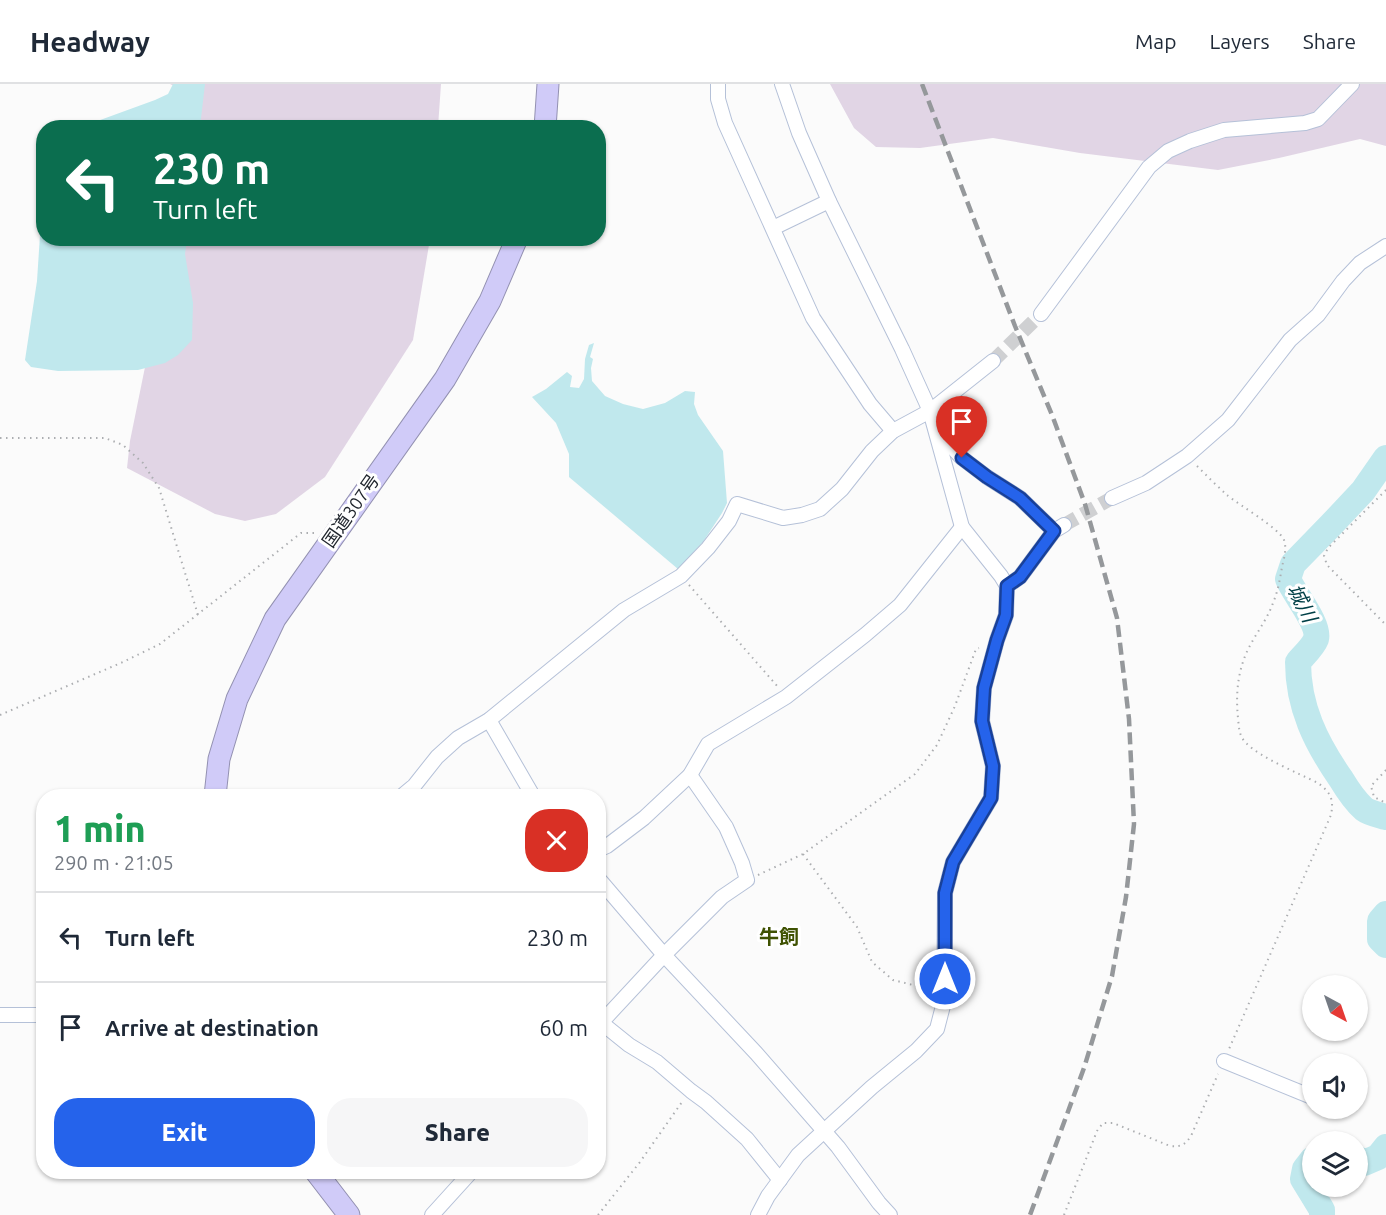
<!DOCTYPE html>
<html lang="en">
<head>
<meta charset="utf-8">
<style>
	body { margin:0; font-family:Ubuntu,"Noto Sans JP",sans-serif; background:#f6f6f7; color:#1f2937; height:100vh; display:flex; flex-direction:column; font-size:22px; white-space:nowrap }
	* { box-sizing:border-box; margin:0 }
	p { font-size:20px; color:#747a83 }
	.icon { flex:none; width:33px; height:33px; fill:none; stroke:currentColor; stroke-width:2; stroke-linecap:round; stroke-linejoin:round }
	.map { position:relative; flex:1; overflow:hidden }
	.sheet { position:absolute; left:36px; top:705px; width:570px; height:390px; display:flex; flex-direction:column; background:#fff; border-radius:24px; box-shadow:0 2px 4px #0004 }
	.sheet>* { flex:none }
	.hud { position:absolute; left:36px; top:36px; width:570px; height:126px; border-radius:24px; box-shadow:0 2px 4px #0004; background:#0b6e4f; color:#fff; overflow:hidden }
	.needle { width:39px; rotate:140deg }
	.buttons { position:absolute; left:1302px; top:891px; display:grid; gap:12px }
	.buttons a { display:grid; place-items:center; width:66px; height:66px; border-radius:50%; background:#fff; box-shadow:0 2px 4px #0004; font-size:30px }
	.pin { position:absolute; display:grid; place-items:center; width:51px; height:51px; color:#fff; margin:-62px -26px; border-radius:50% 50% 50% 0; rotate:-45deg; box-shadow:0 0 6px #0007 }
	.pin .icon { rotate:45deg }
	.me { position:absolute; width:66px; margin:-33px; rotate:0deg; stroke-linejoin:round; filter:drop-shadow(0 0 4px #0008) }
	.turn { display:flex; align-items:center; gap:21px; height:126px; padding:0 18px; font-size:27px }
	.turn .icon { width:78px; height:78px; stroke-width:2.5 }
	.turn b { display:block; font-size:42px; line-height:51px }
	.round { display:grid; place-items:center; flex:none; width:63px; height:63px; border-radius:24px; background:#f6f6f7 }
	.overview { display:flex; align-items:center; justify-content:space-between; height:102px; padding:0 18px }
	h1 { font-size:36px; font-weight:800; line-height:45px; color:#1e9e55 }
	.button { display:flex; gap:12px; margin-top:auto; padding:12px 18px }
	.button a { flex:1; height:69px; border-radius:24px; background:#2563eb; color:#fff; font-size:24px; font-weight:800; line-height:69px; text-align:center }
	.button a+a { background:#f6f6f7; color:#1f2937 }
	ul { padding:0; list-style:none }
	li { display:flex; align-items:center; gap:18px; height:90px; padding:0 18px; border-top:2px solid #e0e1e3 }
	li div { flex:1 }
	li b { display:block; font-size:22px }
	li em { font-style:normal }
	header { display:flex; align-items:center; gap:36px; box-sizing:border-box; height:84px; padding:0 30px; background:#fff; border-bottom:2px solid #e0e1e3 }
	header strong { font-size:28px }
	nav { display:flex; gap:33px; margin-inline-start:auto; font-size:21px }
	.map>svg:first-child { display:block }
	.green { fill:#e1d5e5 }
	.water { fill:#c0e8ed }
	.lines { fill:none; stroke-linecap:round; stroke-linejoin:round }
	.river { stroke:#c0e8ed; stroke-width:26 }
	.minor-tunnel { stroke:#cfd0d2; stroke-width:14; stroke-dasharray:14 7; stroke-linecap:butt }
	.minor-casing { stroke:#b5c1d8; stroke-width:16 }
	.highway-casing { stroke:#9391b1; stroke-width:23 }
	.path { stroke:#acaeb1; stroke-width:2; stroke-dasharray:1.5 4.5; stroke-linecap:butt }
	.minor { stroke:#fff; stroke-width:14 }
	.highway { stroke:#d0cbf8; stroke-width:21 }
	.rail { stroke:#95989b; stroke-width:4.5; stroke-dasharray:12 6; stroke-linecap:butt }
	.route-casing { stroke:#184099; stroke-width:15 }
	.route { stroke:#2563eb; stroke-width:10 }
	.labels { text-anchor:middle; stroke-width:6; stroke-linejoin:round; paint-order:stroke }
	.street-label { font-size:18px; fill:#21262e; stroke:#fff }
	.water-label { font-size:20px; font-style:italic; fill:#014047; stroke:#fff }
	.neighbourhood-label { font-size:20px; font-weight:bold; fill:#3f5202; stroke:#fff }
</style>
</head>
<body>
<header>
<strong>Headway</strong>
<nav><a>Map</a><a>Layers</a><a>Share</a></nav>
</header>
<div class="map">
<svg width="1386" height="1131" viewBox="0 0 1386 1131">
	<rect width="100%" height="100%" fill="#fbfbfb"/>
	<!-- green -->
	<g class="green">
		<path d="M 170,0 L 441,0 L 438,43 L 194,43 L 186,8 Z"/>
		<path d="M 830,0 L 1386,0 L 1386,62 L 1360,55 L 1279,74 L 1218,86 L 1080,69 L 993,54 L 920,64 L 876,63 L 854,44 Z"/>
		<path d="M 171,155 L 430,155 L 413,256 L 325,393 L 276,430 L 245,437 L 215,430 L 127,384 L 130,357 Z"/>
	</g>
	<!-- water -->
	<g class="water">
		<path d="M 173,0 L 205,0 L 200,43 L 81,43 L 155,16 L 168,10 Z"/>
		<path d="M 43,105 L 44,154 L 187,155 L 185,170 L 193,219 L 192,256 L 178,271 L 165,279 L 138,286 L 58,287 L 31,283 L 25,276 L 37,197 Z"/>
		<path d="M 594,259 L 590,273 L 593,275 L 591,284 L 592,297 L 605,312 L 623,320 L 643,325 L 665,319 L 685,307 L 695,308 L 694,320 L 698,331 L 723,367 L 727,419 L 722,429 L 703,458 L 678,485 L 569,393 L 569,370 L 556,339 L 532,313 L 546,305 L 567,288 L 572,292 L 570,303 L 579,304 L 584,295 L 585,275 L 589,261 Z"/>
	</g>
	<g class="lines">
		<!-- river -->
		<g class="river">
			<path d="M 1386,374 L 1363,407 L 1331,441 L 1293,480 L 1288,495 C 1294,510 1320,540 1316,555 C 1313,563 1303,572 1298,578 C 1298,623 1316,659 1341,695 C 1347,705 1355,717 1364,725 C 1369,729 1379,731 1386,733"/>
			<path d="M 1386,830 L 1380,837 L 1380,855 L 1386,861"/>
			<path d="M 1358,1075 L 1364,1079 L 1378,1073 L 1386,1063"/>
			<path d="M 1312,1076 L 1305,1085 L 1303,1095 L 1322,1126 L 1322,1131"/>
		</g>
		<!-- minor-tunnel -->
		<g class="minor-tunnel">
			<path d="M 993,277 L 1041,230"/>
			<path d="M 1064,441 L 1112,414"/>
		</g>
		<!-- minor casing -->
		<g class="minor-casing">
			<g id="minor">
				<path d="M 718,0 L 718,15 L 725,39 L 813,234 L 870,320 L 893,347"/>
				<path d="M 773,144 L 829,117"/>
				<path d="M 1041,230 L 1149,83 L 1168,67 L 1190,57 L 1224,46 L 1305,39 L 1318,35 L 1352,0"/>
				<path d="M 937,347 L 962,374 L 987,393 L 1020,414 L 1054,447"/>
				<path d="M 1112,414 L 1146,399 L 1187,372 L 1228,336 L 1290,256 L 1318,231 L 1343,197 L 1360,179 L 1386,162"/>
				<path d="M 1007,502 L 1020,493 L 1054,447 L 1064,441"/>
				<path d="M 489,636 L 533,712"/>
				<path d="M 402,712 L 414,702 L 437,673 L 458,654 L 489,636 L 624,526 L 681,492 L 708,464 L 729,437 L 737,420 L 783,434 L 802,431 L 820,425 L 842,405 L 872,367 L 893,347 L 930,327 L 993,277"/>
				<path d="M 598,766 L 607,762 L 644,734 L 690,691 L 708,660 L 786,613 L 865,551 L 900,521 L 962,443"/>
				<path d="M 598,794 L 664,871 L 756,969 L 838,1063 L 879,1119 L 890,1131"/>
				<path d="M 0,931 L 44,931"/>
				<path d="M 598,936 L 629,961 L 657,978 L 691,1007 L 706,1018 L 747,1055 L 780,1096"/>
				<path d="M 598,942 L 664,871 L 722,813 L 747,796 L 742,779 L 726,743 L 690,691"/>
				<path d="M 1224,977 L 1312,1013"/>
				<path d="M 432,1131 L 471,1088"/>
				<path d="M 758,1131 L 768,1112 L 798,1071 L 872,1003 L 916,967 L 937,945 L 944,918 L 945,809 L 953,778 L 991,714 L 993,682 L 982,637 L 984,604 L 997,556 L 1006,531 L 1007,502 L 1001,492 L 962,443 L 930,327 L 902,265 L 829,117 L 799,49 L 782,0"/>
			</g>
		</g>
		<!-- highway casing -->
		<g class="highway-casing">
			<g id="highway">
				<path d="M 545,44 L 548,0"/>
				<path d="M 215,712 L 219,675 L 237,615 L 275,535 L 445,295 L 490,217 L 517,154"/>
				<path d="M 316,1088 L 349,1131"/>
			</g>
		</g>
		<!-- path -->
		<g class="path">
			<path d="M 0,354 L 105,354 L 123,361 L 143,379 L 159,404 L 198,531"/>
			<path d="M 1197,382 C 1207,392 1217,402 1227,411 C 1239,421 1279,444 1284,456 C 1287,465 1284,474 1282,483 C 1280,495 1278,507 1273,519 C 1266,539 1251,555 1244,575 C 1237,594 1236,614 1238,634 C 1239,644 1239,652 1246,659 C 1261,674 1298,689 1318,699 C 1331,709 1334,715 1331,731 L 1229,965"/>
			<path d="M 1386,406 L 1328,464 L 1324,472 L 1327,481 L 1386,541"/>
			<path d="M 689,501 L 778,603"/>
			<path d="M 0,631 L 123,578 L 160,560 L 301,449 L 314,449"/>
			<path d="M 1386,686 L 1371,702 L 1374,713 L 1386,719"/>
			<path d="M 803,770 L 857,843 L 872,878 L 893,896 L 921,903 L 929,908"/>
			<path d="M 758,791 L 803,770 L 915,690 L 937,661 L 955,622 L 976,565 L 979,564"/>
			<path d="M 598,1131 L 640,1078 L 682,1018"/>
			<path d="M 1064,1131 L 1097,1047 L 1103,1039 L 1113,1039 L 1170,1062 C 1181,1063 1185,1061 1191,1052 L 1218,990"/>
		</g>
		<!-- minor -->
		<use href="#minor" class="minor"/>
		<!-- highway -->
		<use href="#highway" class="highway"/>
		<!-- rail -->
		<path class="rail" d="M 922,0 L 1015,242 L 1052,331 L 1085,420 L 1117,534 L 1129,635 L 1134,740 L 1126,813 L 1112,892 L 1084,984 L 1030,1131"/>
	</g>
	<g class="lines">
		<!-- route casing -->
		<g class="route-casing">
			<path id="route" d="M 945,895 L 945,809 L 953,778 L 991,714 L 993,682 L 982,637 L 984,604 L 997,556 L 1006,531 L 1007,502 L 1020,493 L 1054,447 L 1020,414 L 987,393 L 962,374"/>
		</g>
		<!-- route -->
		<use href="#route" class="route"/>
	</g>
	<g class="labels">
		<!-- street labels -->
		<g class="street-label">
			<text transform="translate(351 427) rotate(-55)" y="6">国道307号</text>
		</g>
		<!-- water labels -->
		<g class="water-label">
			<text transform="translate(1302 519) rotate(63)" y="7">城川</text>
		</g>
		<!-- neighbourhood labels -->
		<g class="neighbourhood-label">
			<text x="779" y="860">牛飼</text>
		</g>
	</g>
</svg>
<div class="buttons">
<a><svg class="needle" viewBox="-14 -14 28 28"><path d="M0-13l5 13h-10z" fill="#e53935"/><path d="M0 13l5-13h-10z" fill="#747a83"/></svg></a>
<a><svg class="icon" aria-label="sound" viewBox="0 0 24 24"><path d="M4 9h4l5-4v14l-5-4H4zM17 9q2 3 0 6"/></svg></a>
<a><svg class="icon" aria-label="layers" viewBox="0 0 24 24"><path d="M12 4l9 5-9 5-9-5zM3 14l9 5 9-5"/></svg></a>
</div>
<div class="pin" style="left:962px;top:374px;background:#d93025"><svg class="icon" aria-label="arrive" viewBox="0 0 24 24"><path d="M6 21V4h12l-3 4 3 4H6"/></svg></div>
<svg class="me" style="left:945px;top:895px" viewBox="-20 -20 40 40"><circle r="17" fill="#2563eb" stroke="#fff" stroke-width="3"/><path d="M0-11L8 9 0 5-8 9z" fill="#fff"/></svg>
<div class="hud">
<div class="turn"><svg class="icon" aria-label="left" viewBox="0 0 24 24"><path d="M17 20v-9H6M10 6l-5 5 5 5"/></svg><div><b>230 m</b>Turn left</div></div>
</div>
<section class="sheet">
<div class="overview"><div><h1>1 min</h1><p>290 m · 21:05</p></div><a class="round" style="background:#d93025;color:#fff"><svg class="icon" aria-label="close" viewBox="0 0 24 24"><path d="M6 6l12 12M18 6L6 18"/></svg></a></div>
<ul>
<li><svg class="icon" aria-label="left" viewBox="0 0 24 24"><path d="M17 20v-9H6M10 6l-5 5 5 5"/></svg><div><b>Turn left</b></div><em>230 m</em></li>
<li><svg class="icon" aria-label="arrive" viewBox="0 0 24 24"><path d="M6 21V4h12l-3 4 3 4H6"/></svg><div><b>Arrive at destination</b></div><em>60 m</em></li>
</ul>
<div class="button"><a>Exit</a><a>Share</a></div>
</section>
</div>
</body>
</html>
